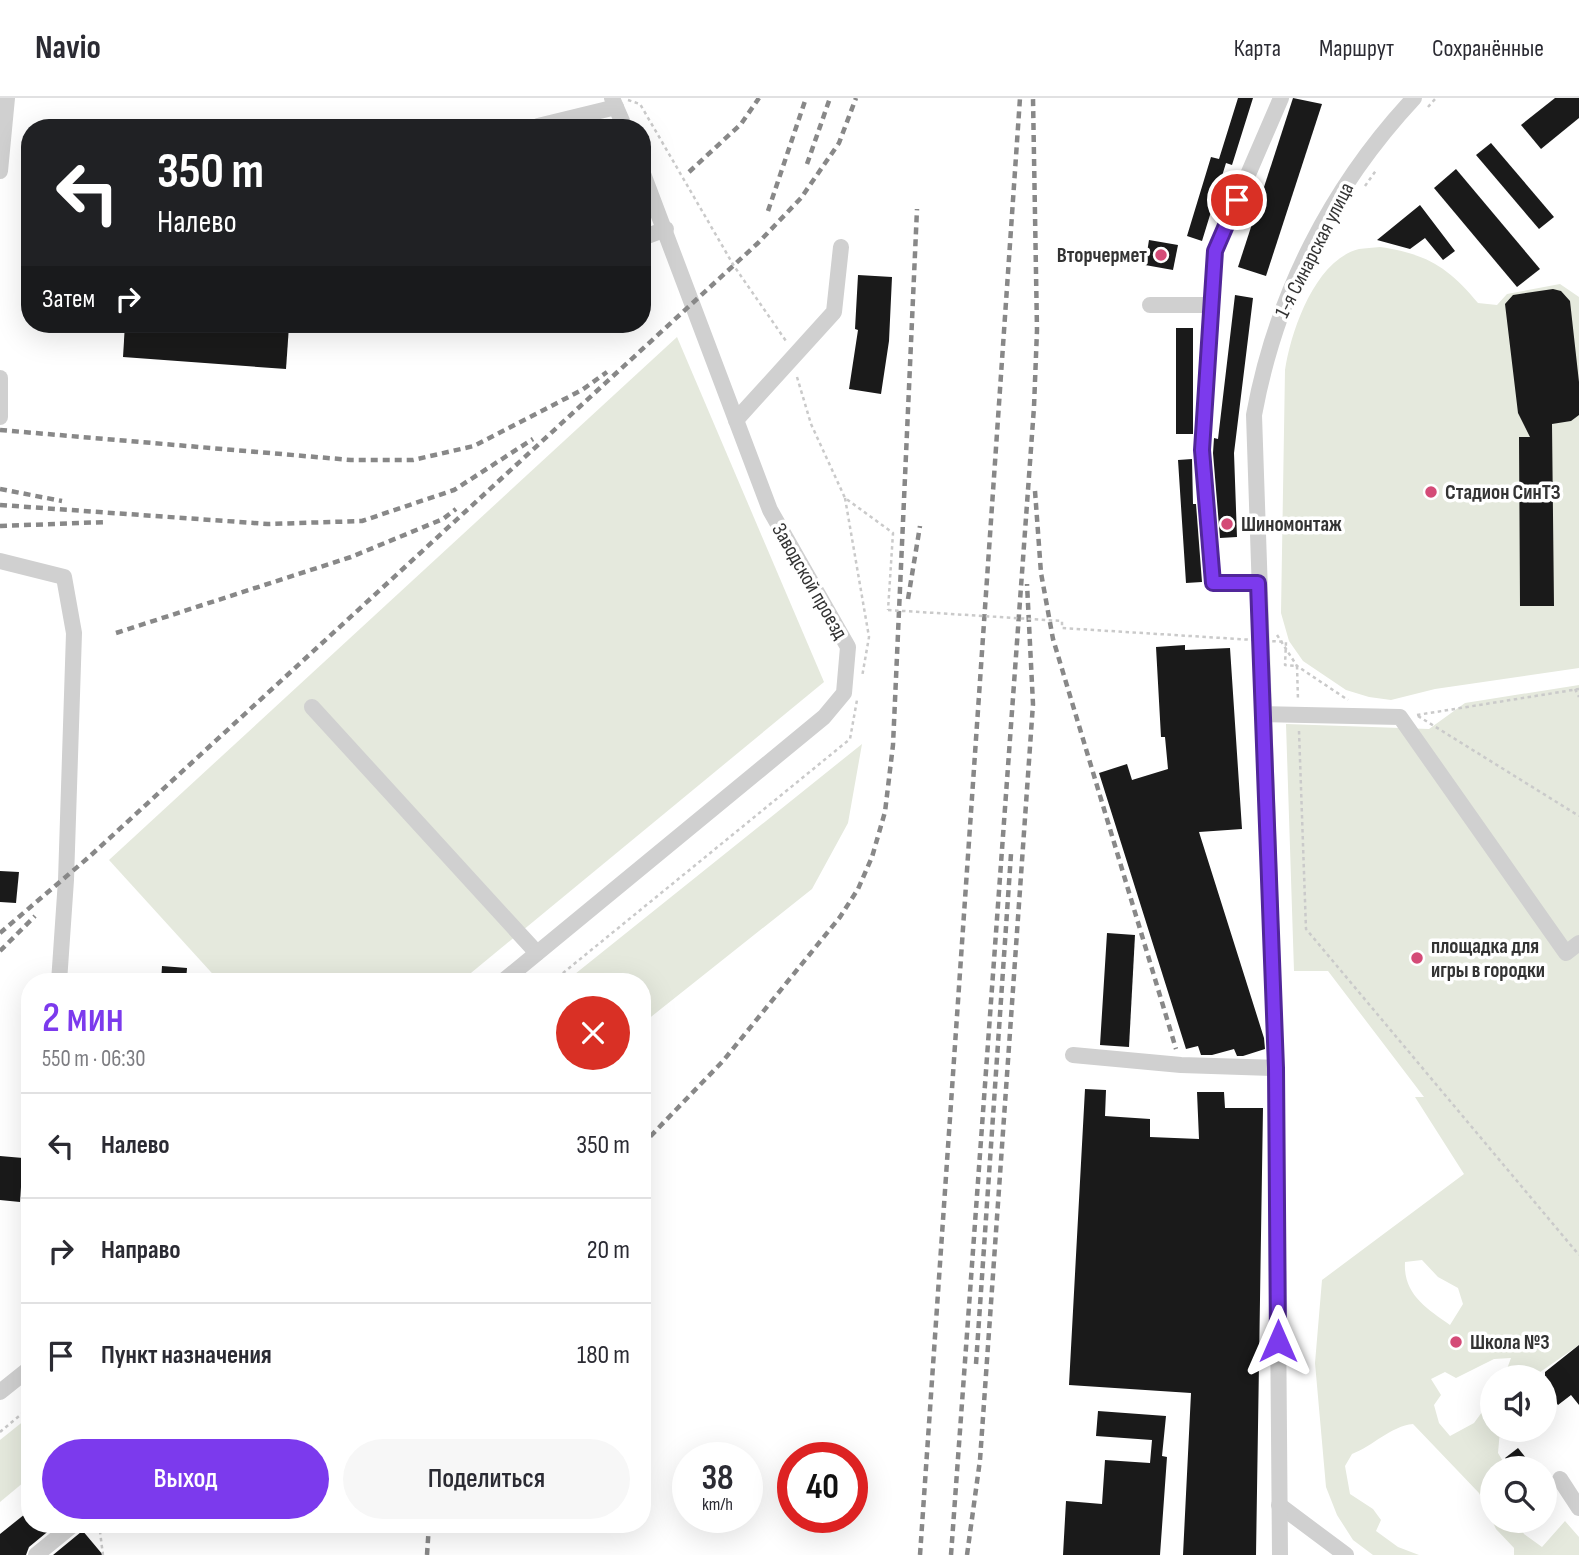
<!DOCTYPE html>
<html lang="ru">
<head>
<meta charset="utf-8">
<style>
	body { margin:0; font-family:"Sofia Sans Condensed",sans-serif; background:#f7f7f7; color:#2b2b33; height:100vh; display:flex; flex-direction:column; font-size:26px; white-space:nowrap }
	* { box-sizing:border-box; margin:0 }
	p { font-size:23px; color:#7c7c81 }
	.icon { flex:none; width:38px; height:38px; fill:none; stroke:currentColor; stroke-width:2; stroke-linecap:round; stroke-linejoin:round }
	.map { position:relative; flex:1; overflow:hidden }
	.panel { position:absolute; left:21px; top:875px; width:630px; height:560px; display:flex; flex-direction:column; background:#fff; border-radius:28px; box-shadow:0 7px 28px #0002 }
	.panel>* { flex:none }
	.banner { position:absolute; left:21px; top:21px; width:630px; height:214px; border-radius:28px; box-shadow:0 7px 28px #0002; background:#202124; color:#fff; overflow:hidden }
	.fabs { position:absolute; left:1480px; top:1267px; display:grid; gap:14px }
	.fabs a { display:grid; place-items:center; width:77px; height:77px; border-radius:50%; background:#fff; box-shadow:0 7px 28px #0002; font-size:35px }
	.speed { position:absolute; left:672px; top:1344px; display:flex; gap:14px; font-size:35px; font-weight:700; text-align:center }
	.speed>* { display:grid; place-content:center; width:91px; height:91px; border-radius:50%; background:#fff; box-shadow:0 7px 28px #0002; line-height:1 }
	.speed small { font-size:18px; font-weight:400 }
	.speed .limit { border:10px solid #d22; background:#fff; color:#111 }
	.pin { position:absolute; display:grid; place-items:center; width:60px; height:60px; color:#fff; margin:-30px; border:4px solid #fff; border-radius:50%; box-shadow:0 2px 7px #0007 }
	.me { position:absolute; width:77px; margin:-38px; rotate:0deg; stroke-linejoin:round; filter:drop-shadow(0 0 5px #0008) }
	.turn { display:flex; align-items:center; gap:24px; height:147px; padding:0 21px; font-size:32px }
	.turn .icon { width:91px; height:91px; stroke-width:2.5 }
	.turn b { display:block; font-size:49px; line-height:60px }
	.then { display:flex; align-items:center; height:66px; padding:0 21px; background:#0003; gap:14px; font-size:26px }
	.round { display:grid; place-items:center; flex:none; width:74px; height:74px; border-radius:37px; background:#f7f7f7 }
	.overview { display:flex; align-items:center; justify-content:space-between; height:119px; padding:0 21px }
	h1 { font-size:42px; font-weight:600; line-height:52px; color:#7c3aed }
	.primary-button { display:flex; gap:14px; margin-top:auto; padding:14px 21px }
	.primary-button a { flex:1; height:80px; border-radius:42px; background:#7c3aed; color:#fff; font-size:28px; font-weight:600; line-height:80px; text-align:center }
	.primary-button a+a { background:#f7f7f7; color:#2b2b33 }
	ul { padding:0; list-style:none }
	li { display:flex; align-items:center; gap:21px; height:105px; padding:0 21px; border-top:2px solid #e1e1e2 }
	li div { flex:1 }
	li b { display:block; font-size:26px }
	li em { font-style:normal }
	header { display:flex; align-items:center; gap:42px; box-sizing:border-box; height:98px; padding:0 35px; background:#fff; border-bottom:2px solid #e1e1e2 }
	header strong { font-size:33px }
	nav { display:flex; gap:38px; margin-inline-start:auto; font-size:24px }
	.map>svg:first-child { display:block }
	.green { fill:#e5e9dd; fill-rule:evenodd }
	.building { fill:#1a1a1a }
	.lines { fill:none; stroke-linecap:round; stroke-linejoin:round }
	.path { stroke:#cacaca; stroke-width:2.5; stroke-dasharray:3.5 3.5; stroke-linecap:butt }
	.minor { stroke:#d0d0d0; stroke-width:16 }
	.rail { stroke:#888; stroke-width:4.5; stroke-dasharray:7 5; stroke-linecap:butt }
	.path-bridge { stroke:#cacaca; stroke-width:2.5; stroke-dasharray:3.5 3.5; stroke-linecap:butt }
	.route-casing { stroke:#51269a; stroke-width:18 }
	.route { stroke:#7c3aed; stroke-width:12 }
	.poi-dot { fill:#d44b77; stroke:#fff; stroke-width:2.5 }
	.labels { text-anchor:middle; stroke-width:7; stroke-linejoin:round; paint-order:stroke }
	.street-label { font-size:21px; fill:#333; stroke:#fff }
	.poi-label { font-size:21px; font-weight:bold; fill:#333; stroke:#fff; text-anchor:start }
</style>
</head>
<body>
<header>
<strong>Navio</strong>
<nav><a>Карта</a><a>Маршрут</a><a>Сохранённые</a></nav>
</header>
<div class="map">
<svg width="1579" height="1457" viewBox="0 0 1579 1457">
	<rect width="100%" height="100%" fill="#fff"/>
	<!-- green -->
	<g class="green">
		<path d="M 1380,149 C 1427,156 1448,169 1478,205 L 1497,207 L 1507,196 L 1560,186 L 1579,199 L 1579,570 L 1435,591 L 1391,602 L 1369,599 L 1346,592 L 1303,563 L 1289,543 L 1281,515 L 1285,272 C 1291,233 1315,162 1359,151 C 1365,150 1373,150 1380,149 Z"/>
		<path d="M 677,239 L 824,584 L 460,884 L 220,884 L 109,762 Z"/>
		<path d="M 1579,587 L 1579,1247 L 1533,1279 L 1504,1279 L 1511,1260 L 1494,1261 L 1456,1280 L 1445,1274 L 1431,1281 L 1441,1297 L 1434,1307 L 1439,1325 L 1450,1338 L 1474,1325 L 1493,1299 L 1493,1332 L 1500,1332 L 1498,1355 L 1507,1370 L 1493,1370 L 1493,1423 L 1516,1423 L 1524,1436 L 1542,1449 L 1565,1423 L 1579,1439 L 1579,1457 L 1514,1457 L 1514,1450 L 1496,1431 L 1479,1395 L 1413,1326 C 1391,1328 1373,1348 1352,1356 L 1345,1368 L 1350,1396 L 1373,1411 L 1381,1422 L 1376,1433 L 1398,1449 L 1419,1457 L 1373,1457 L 1353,1442 L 1337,1417 L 1326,1389 L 1315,1265 L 1322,1182 L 1464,1076 L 1415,999 L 1424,999 L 1328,873 L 1294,873 L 1286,626 L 1429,631 L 1465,605 ZM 1422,1162 L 1438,1179 L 1458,1190 L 1463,1206 L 1450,1227 C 1426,1210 1403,1196 1405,1164 Z"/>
		<path d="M 862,646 L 848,725 L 812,791 L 642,926 L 642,884 L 565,884 Z"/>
		<path d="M 30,1318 L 30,1379 L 0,1404 L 0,1342 Z"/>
	</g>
	<!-- building -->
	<g class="building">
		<path d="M 1238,0 L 1253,0 L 1232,67 L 1226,65 L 1202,143 L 1187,138 L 1211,59 L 1219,61 Z"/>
		<path d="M 1293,0 L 1322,6 L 1266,178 L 1238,169 Z"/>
		<path d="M 1555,0 L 1579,0 L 1579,20 L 1541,51 L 1521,27 Z"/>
		<path d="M 1491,45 L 1554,119 L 1539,131 L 1476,57 Z"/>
		<path d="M 1456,71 L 1540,171 L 1517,189 L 1434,90 Z"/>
		<path d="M 1420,107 L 1455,153 L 1443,162 L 1425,140 L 1410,151 L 1377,142 Z"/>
		<path d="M 1149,142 L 1178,147 L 1173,172 L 1145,167 Z"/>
		<path d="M 858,177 L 892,179 L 889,243 L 881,296 L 849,291 L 858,232 L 855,231 Z"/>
		<path d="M 1553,191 L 1561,193 L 1570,203 L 1579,284 L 1579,317 L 1571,323 L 1552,326 L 1554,508 L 1520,508 L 1519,339 L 1530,339 L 1518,315 L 1505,206 L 1513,197 Z"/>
		<path d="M 1235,197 L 1253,200 L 1234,355 L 1237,439 L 1220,440 L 1213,355 L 1214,340 L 1218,341 Z"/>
		<path d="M 125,226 L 289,228 L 286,271 L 123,259 Z"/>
		<rect x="1176" y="230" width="17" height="106"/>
		<path d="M 1192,361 L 1193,406 L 1196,406 L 1202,484 L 1186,485 L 1178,362 Z"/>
		<path d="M 1185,547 L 1185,552 L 1230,550 L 1242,731 L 1199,734 L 1264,940 L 1265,951 L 1243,958 L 1237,958 L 1234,951 L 1212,957 L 1201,957 L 1198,948 L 1186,951 L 1099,675 L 1127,666 L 1132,682 L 1168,671 L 1165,639 L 1161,639 L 1156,549 Z"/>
		<path d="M 0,773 L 19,774 L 16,805 L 0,804 Z"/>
		<path d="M 1107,835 L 1135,837 L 1129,949 L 1100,947 Z"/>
		<path d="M 162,868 L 187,870 L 186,884 L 161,884 Z"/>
		<path d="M 1085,991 L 1106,992 L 1105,1018 L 1150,1021 L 1150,1039 L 1199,1041 L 1197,994 L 1224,994 L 1225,1010 L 1263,1010 L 1256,1457 L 1183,1457 L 1191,1295 L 1069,1287 Z"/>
		<path d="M 0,1058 L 23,1060 L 20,1104 L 0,1102 Z"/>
		<path d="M 1579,1247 L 1579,1307 L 1571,1297 L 1558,1307 L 1545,1291 L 1545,1274 Z"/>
		<path d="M 1098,1313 L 1166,1318 L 1162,1358 L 1167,1359 L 1160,1457 L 1063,1457 L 1066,1403 L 1102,1406 L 1105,1362 L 1150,1365 L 1152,1342 L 1096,1338 Z"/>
		<path d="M 1518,1350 L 1534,1370 L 1513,1370 L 1505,1360 Z"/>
		<path d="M 30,1412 L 30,1426 L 57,1426 L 29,1449 L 26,1457 L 0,1457 L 0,1436 Z"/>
		<path d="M 82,1432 L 103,1457 L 53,1457 L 81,1434 Z"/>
	</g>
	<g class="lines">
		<!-- path -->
		<g class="path">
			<path d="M 628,2 L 640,6 L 734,168 L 786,243"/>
			<path d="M 1428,9 L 1436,0"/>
			<path d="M 1365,88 L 1377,71"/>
			<path d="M 797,279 L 811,326 L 845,400 L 893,435 L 888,512"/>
			<path d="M 845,400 L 869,539 L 862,579"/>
			<path d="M 1277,537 L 1297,568 L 1348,602"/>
			<path d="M 1297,568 L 1298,602"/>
			<path d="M 1575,591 L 1579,599"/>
			<path d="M 1417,617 L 1579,591"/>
			<path d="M 1418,618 L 1579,718"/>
			<path d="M 1299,633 L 1306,831 L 1579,1157"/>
			<path d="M 552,884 L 850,641 L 857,602"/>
			<path d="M 0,1334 L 30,1309"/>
			<path d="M 99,1426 L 103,1457"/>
		</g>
		<!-- minor -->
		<g class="minor">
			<path d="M 612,0 L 625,30"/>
			<path d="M 538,28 L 616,9"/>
			<path d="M 0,73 L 7,0"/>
			<path d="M 642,140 L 666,131"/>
			<path d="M 1150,207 L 1212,207 L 1202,352 L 1213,485 L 1258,485"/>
			<path d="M 1212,207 L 1215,153 L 1281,0"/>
			<path d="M 0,280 L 0,319"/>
			<path d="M 736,322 L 834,214 L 841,149"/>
			<path d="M 0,463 L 64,479 L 74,535 L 66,782 L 59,884"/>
			<path d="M 312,609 L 537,855"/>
			<path d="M 1263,616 L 1400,619 L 1566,855 L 1579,845"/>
			<path d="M 502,884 L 824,619 L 844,595 L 848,549 L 770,412 L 642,73"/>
			<path d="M 1073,957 L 1181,967 L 1276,970"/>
			<path d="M 0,1294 L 30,1270"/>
			<path d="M 1560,1381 L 1579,1410"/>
			<path d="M 1279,1407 L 1346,1457"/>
			<path d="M 36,1457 L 74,1426"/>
			<path d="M 1280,1457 L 1276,970 L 1254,317 C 1276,197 1331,89 1414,0"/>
		</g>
		<!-- rail -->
		<g class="rail">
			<path d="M 807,66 L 830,0"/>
			<path d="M 689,74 L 741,26 L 759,0"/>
			<path d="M 768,113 L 806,0"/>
			<path d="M 0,332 L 351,362 L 413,362 L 474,348 L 582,292 L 607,274"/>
			<path d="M 0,391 L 62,403"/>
			<path d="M 1035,393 L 1041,475 L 1053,541 L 1176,951"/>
			<path d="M 0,407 L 268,426 L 362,423 L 454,392 L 533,341"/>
			<path d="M 0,428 L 107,424"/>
			<path d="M 908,501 L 920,428"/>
			<path d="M 116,535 L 351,459 L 443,421 L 456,411"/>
			<path d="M 0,835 L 89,759 L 758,145 L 801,100 L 839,45 L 856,0"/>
			<path d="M 0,853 L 35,818"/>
			<path d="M 642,1047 L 723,963 L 840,819 L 858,791 L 872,759 L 885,714 L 893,647 L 917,111"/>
			<path d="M 976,1266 L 1011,756"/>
			<path d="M 427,1457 L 429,1426"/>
			<path d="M 920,1457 L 1020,0"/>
			<path d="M 951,1457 L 1034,309 L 1037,232 L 1033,0"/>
			<path d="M 967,1457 L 980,1362 L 1033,606 L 1027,486"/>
		</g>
		<!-- path-bridge -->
		<path class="path-bridge" d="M 888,512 L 1062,523 L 1062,530 L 1286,544 L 1285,567 L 1297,568"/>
	</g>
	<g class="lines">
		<!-- route casing -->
		<g class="route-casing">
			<path id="route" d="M 1237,102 L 1215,153 L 1202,352 L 1213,485 L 1258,485 L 1276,970 L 1278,1243"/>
		</g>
		<!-- route -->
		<use href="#route" class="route"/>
	</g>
	<!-- markers -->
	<g class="poi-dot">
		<circle cx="1161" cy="157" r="7"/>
		<circle cx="1431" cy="394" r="7"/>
		<circle cx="1227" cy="426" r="7"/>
		<circle cx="1417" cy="860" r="7"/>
		<circle cx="1456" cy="1244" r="7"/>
	</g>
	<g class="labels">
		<!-- street labels -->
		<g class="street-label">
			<text transform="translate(1314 152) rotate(-63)" y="7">1-я Синарская улица</text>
			<text transform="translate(810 483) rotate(60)" y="7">Заводской проезд</text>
		</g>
		<!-- poi labels -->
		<g class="poi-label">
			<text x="1147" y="164" text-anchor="end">Вторчермет</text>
			<text x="1445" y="401">Стадион СинТЗ</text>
			<text x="1241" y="433">Шиномонтаж</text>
			<text x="1431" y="855">площадка для<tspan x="1431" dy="24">игры в городки</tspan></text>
			<text x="1470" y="1251">Школа №3</text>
		</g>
	</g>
</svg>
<div class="fabs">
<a><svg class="icon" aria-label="sound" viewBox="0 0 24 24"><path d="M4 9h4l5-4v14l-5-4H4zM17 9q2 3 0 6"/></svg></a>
<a><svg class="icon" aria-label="search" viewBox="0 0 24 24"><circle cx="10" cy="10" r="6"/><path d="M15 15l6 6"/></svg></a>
</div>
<div class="speed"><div>38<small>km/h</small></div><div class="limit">40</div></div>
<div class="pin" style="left:1237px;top:102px;background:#d93025"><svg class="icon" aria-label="arrive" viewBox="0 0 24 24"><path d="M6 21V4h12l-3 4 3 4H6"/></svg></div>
<svg class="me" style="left:1278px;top:1243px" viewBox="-20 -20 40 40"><path d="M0-17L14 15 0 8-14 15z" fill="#7c3aed" stroke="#fff" stroke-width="4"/></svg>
<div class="banner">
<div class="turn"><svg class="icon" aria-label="left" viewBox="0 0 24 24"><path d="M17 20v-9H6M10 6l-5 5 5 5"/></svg><div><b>350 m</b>Налево</div></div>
<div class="then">Затем<svg class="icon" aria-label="right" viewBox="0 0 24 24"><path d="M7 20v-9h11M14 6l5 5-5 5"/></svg></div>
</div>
<section class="panel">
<div class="overview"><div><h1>2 мин</h1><p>550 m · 06:30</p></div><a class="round" style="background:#d93025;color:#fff"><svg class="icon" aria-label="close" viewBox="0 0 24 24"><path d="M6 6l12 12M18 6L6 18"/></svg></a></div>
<ul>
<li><svg class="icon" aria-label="left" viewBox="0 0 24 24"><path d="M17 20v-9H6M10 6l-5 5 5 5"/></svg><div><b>Налево</b></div><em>350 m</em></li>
<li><svg class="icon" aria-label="right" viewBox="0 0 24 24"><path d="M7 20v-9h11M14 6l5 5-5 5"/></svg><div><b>Направо</b></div><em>20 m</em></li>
<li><svg class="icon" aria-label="arrive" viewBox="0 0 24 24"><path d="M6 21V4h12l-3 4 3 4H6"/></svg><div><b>Пункт назначения</b></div><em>180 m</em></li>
</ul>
<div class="primary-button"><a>Выход</a><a>Поделиться</a></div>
</section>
</div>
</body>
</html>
